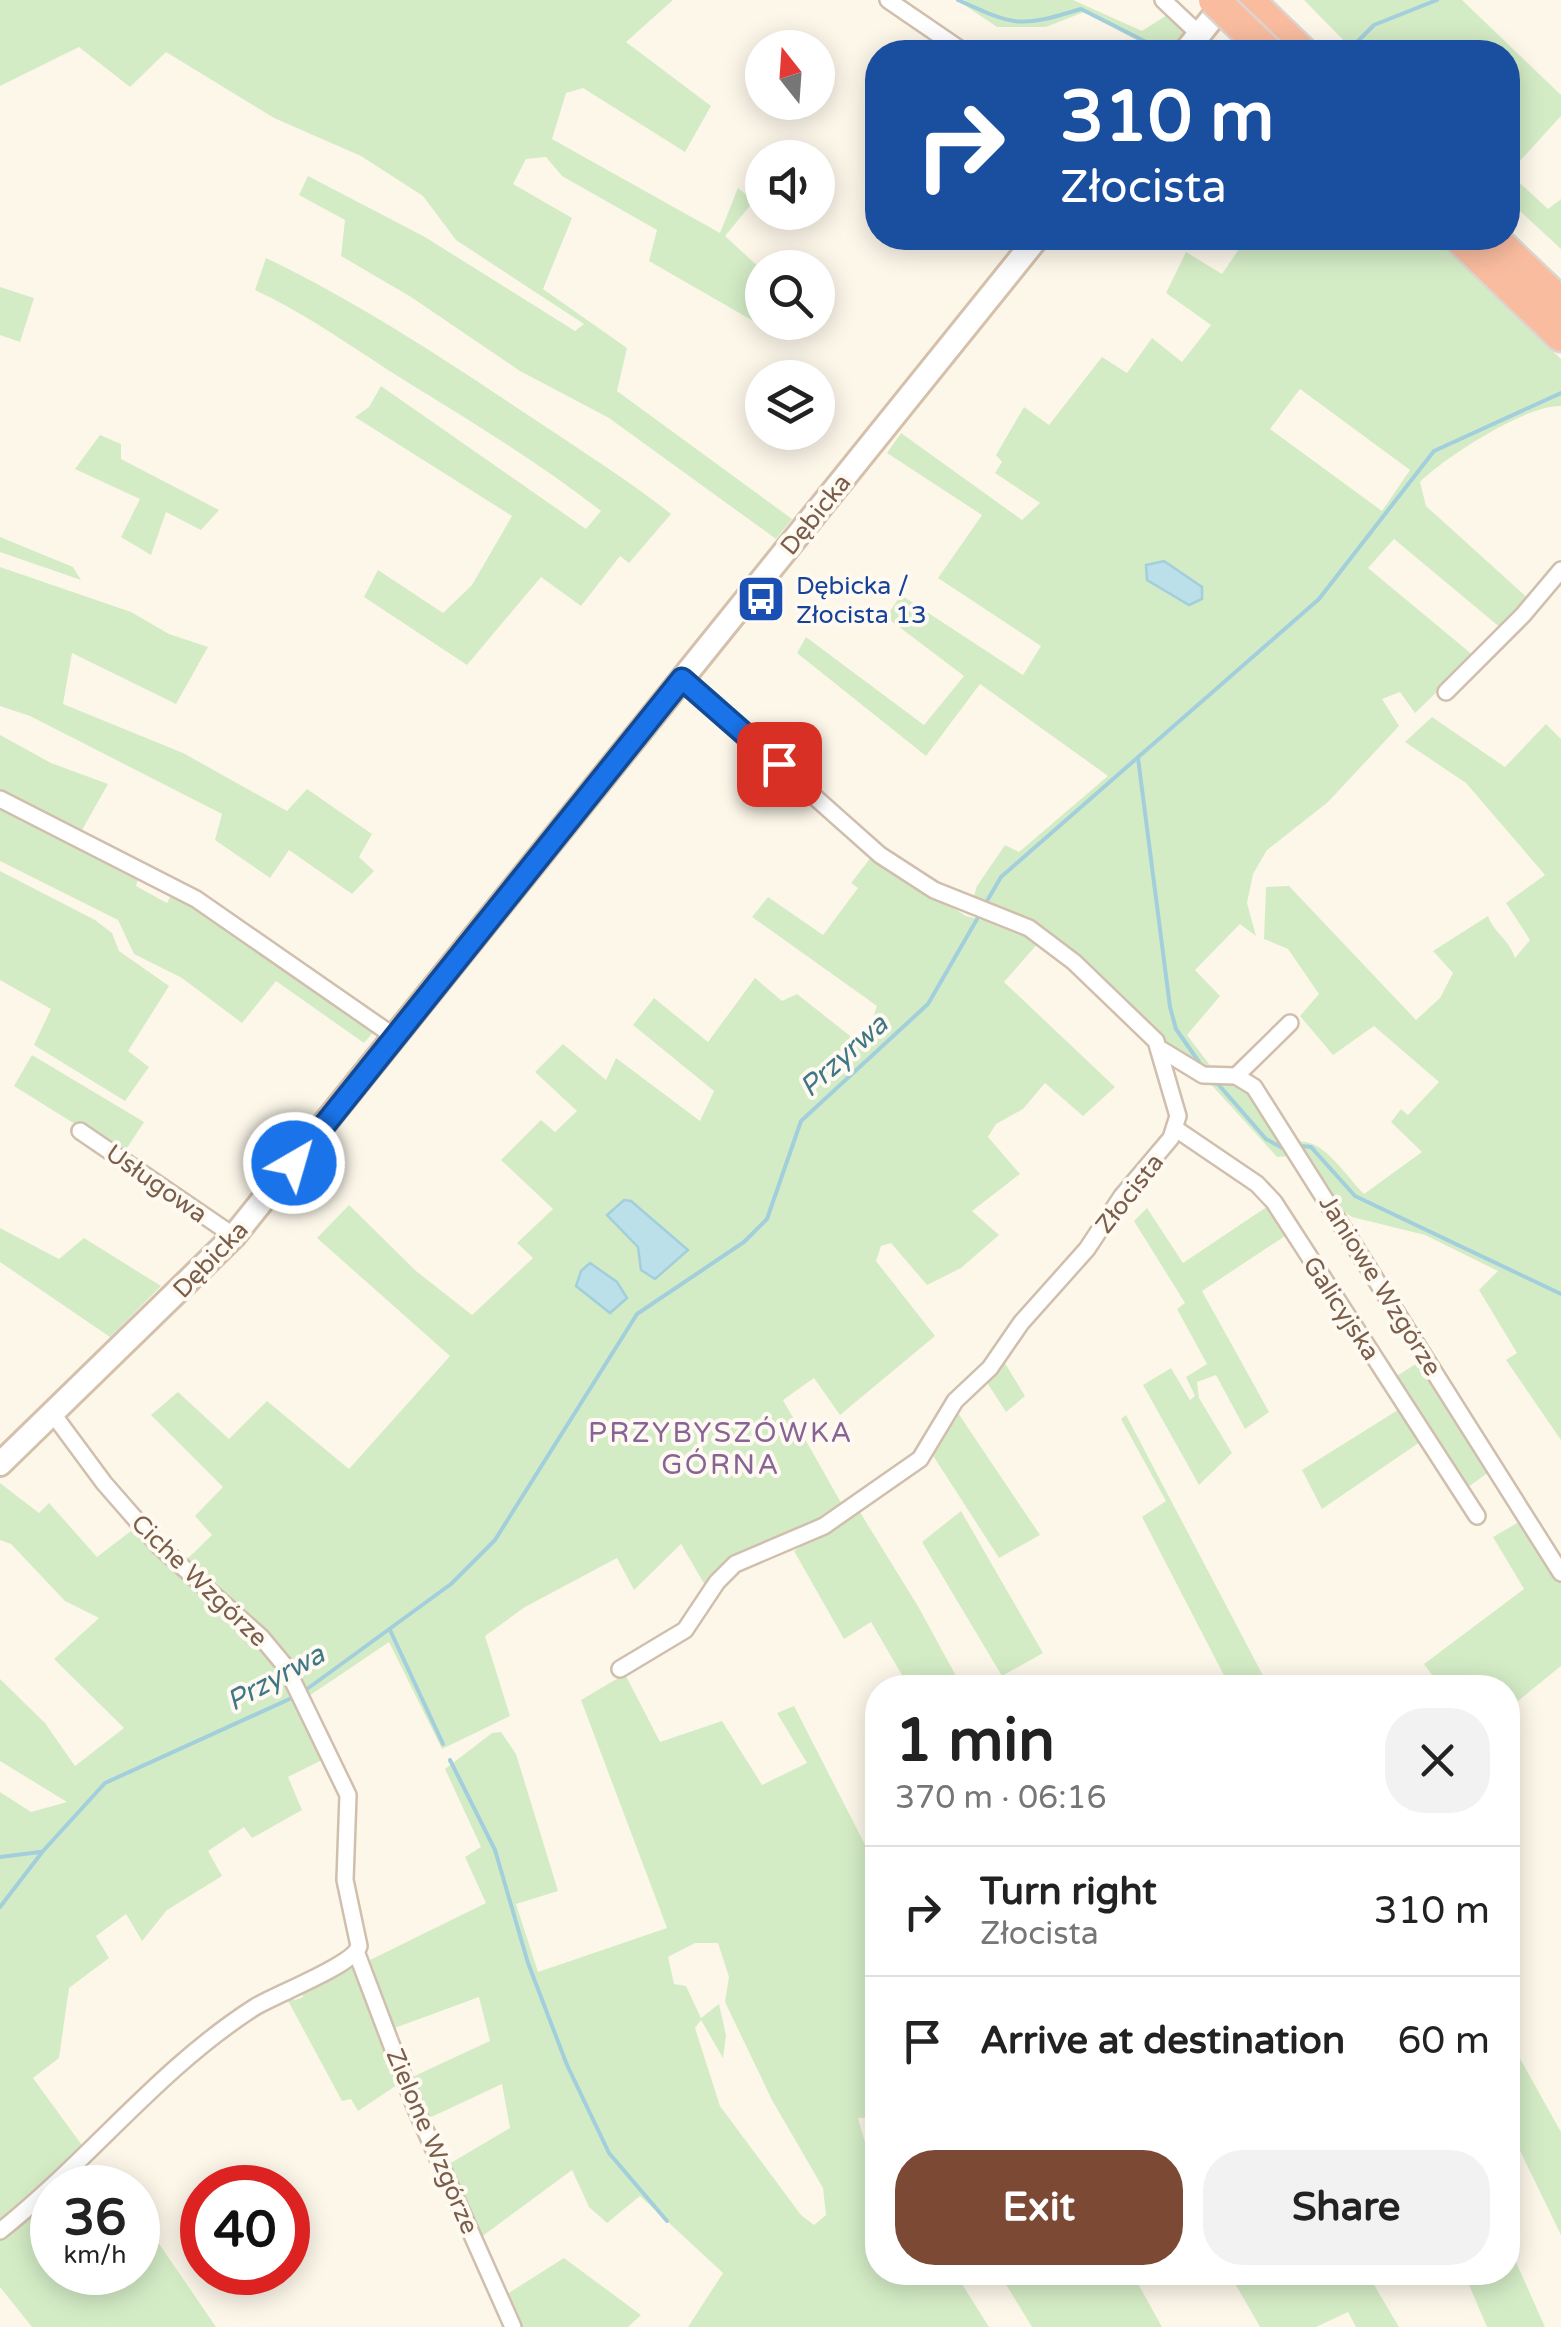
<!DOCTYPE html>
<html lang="en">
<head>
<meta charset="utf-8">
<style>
	body { margin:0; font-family:"Varela Round",sans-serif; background:#f2f2f2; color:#222; height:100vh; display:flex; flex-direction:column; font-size:38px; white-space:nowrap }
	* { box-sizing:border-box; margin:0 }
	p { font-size:32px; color:#767676 }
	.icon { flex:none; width:55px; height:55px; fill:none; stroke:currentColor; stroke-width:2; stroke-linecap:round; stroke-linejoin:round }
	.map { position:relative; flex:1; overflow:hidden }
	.drawer { position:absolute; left:865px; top:1675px; width:655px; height:610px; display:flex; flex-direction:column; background:#fff; border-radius:40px; box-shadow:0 5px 25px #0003 }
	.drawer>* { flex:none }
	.guide { position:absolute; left:865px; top:40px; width:655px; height:210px; border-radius:40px; box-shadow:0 5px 25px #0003; background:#1a4fa0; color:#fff; overflow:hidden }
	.needle { width:65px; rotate:343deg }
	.tools { position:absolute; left:745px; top:30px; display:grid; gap:20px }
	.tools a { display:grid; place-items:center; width:90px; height:90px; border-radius:50%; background:#fff; box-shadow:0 5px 25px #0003; font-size:50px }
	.speed { position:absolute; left:30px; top:2165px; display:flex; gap:20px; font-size:50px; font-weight:700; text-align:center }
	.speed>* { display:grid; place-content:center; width:130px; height:130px; border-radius:50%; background:#fff; box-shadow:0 5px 25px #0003; line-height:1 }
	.speed small { font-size:25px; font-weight:400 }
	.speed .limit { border:15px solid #d22; background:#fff; color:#111 }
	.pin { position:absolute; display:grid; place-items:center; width:85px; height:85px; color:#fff; margin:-42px; border-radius:20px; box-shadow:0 5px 15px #0006 }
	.me { position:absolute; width:110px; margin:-55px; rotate:38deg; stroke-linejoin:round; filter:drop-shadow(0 0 8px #0008) }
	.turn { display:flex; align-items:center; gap:35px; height:210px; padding:0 30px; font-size:45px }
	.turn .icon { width:130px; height:130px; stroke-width:2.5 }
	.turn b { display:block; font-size:70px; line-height:85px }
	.round { display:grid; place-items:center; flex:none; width:105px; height:105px; border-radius:40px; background:#f2f2f2 }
	.summary { display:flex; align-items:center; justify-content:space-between; height:170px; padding:0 30px }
	h1 { font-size:60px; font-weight:700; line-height:75px }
	.primary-button { display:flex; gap:20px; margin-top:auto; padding:20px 30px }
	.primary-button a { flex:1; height:115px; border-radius:40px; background:#7c4934; color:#fff; font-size:40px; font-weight:700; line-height:115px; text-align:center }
	.primary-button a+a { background:#f2f2f2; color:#222 }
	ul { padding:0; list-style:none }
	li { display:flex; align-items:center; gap:30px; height:130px; padding:0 30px; border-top:2px solid #e0e0e0 }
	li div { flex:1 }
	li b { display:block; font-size:38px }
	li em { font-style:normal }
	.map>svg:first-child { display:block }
	.green { fill:#d4ecc6; fill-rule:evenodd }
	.water { fill:#bce0e9; stroke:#a2cfdb; stroke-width:2.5 }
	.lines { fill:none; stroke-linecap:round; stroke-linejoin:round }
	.stream { stroke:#a2cfdb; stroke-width:4 }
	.street-casing { stroke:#d1bfae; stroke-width:20 }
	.secondary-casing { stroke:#d4c0ab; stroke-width:28 }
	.highway-casing { stroke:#dcd5d0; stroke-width:35 }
	.street { stroke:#fff; stroke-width:15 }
	.secondary { stroke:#fff; stroke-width:22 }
	.highway { stroke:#f9bc9f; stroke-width:30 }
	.highway-bridge-casing { stroke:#dcd5d0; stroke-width:35; stroke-linecap:butt }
	.highway-bridge { stroke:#f9bc9f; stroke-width:30 }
	.route-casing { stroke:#114b97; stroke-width:25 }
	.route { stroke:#1a73e8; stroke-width:18 }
	.labels { text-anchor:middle; stroke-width:8; stroke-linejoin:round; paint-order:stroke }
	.street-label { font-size:25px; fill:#7a5e4b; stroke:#fffaf1 }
	.transit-label { font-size:25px; fill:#164399; stroke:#fffaf1; text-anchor:start }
	.water-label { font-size:28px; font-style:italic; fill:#407787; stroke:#fffaf1 }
	.neighbourhood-label { font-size:28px; letter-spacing:2.5px; fill:#886396; stroke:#fffaf1 }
</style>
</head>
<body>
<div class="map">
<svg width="1561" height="2327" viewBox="0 0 1561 2327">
	<rect width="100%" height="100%" fill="#fdf7ea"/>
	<!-- green -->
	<g class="green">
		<path d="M 0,0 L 673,0 L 626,42 L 711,106 L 685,152 L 583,88 L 566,93 L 552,139 L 720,233 L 738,188 L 754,201 L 725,236 L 762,270 L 762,311 L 755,322 L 649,261 L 657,230 L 562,176 L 546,157 L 526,159 L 513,184 L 572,218 L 543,289 L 627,348 L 617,391 L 792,519 L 776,539 L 609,418 L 520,371 L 411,297 L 341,256 L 345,220 L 299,195 L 308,176 L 425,237 L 575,331 L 584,324 L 456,240 L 423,196 L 361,156 L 274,118 L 166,52 L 130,87 L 79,47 L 0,86 Z"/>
		<path d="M 965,0 L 1073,0 L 1142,31 L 1167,15 L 1185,32 L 1175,52 L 1159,52 L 1084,12 L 1046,27 L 997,27 L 963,4 Z"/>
		<path d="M 1304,0 L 1462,0 L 1561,95 L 1561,116 L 1509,173 L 1548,209 L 1561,199 L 1561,249 L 1508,200 L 1508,52 L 1355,52 Z"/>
		<path d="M 1239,238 L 1435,238 L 1561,359 L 1561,406 C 1528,404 1445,457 1420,482 L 1426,506 L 1530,600 L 1502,629 L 1394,539 L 1368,568 L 1474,656 L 1415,713 L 1400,692 L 1382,699 L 1399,726 L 1328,802 L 1267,850 L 1253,874 L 1247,903 L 1256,936 L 1240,924 L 1195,970 L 1220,996 L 1187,1035 L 1212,1068 C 1156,1061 1116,992 1076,957 C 1048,934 1005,919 972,902 L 977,886 L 1005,845 L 1019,852 L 1108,776 L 980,684 L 926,756 L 797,653 L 806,637 L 924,725 L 964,676 L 886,617 L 901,595 L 1023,675 L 1041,646 L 938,578 L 982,515 L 887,453 L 901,433 L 1022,520 L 1040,503 L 995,473 L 1002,462 L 996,455 L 1024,407 L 1049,425 L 1102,357 L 1127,373 L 1152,338 L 1182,362 L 1211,325 L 1166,293 L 1186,252 L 1222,274 L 1239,249 ZM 1300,389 L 1410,470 L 1382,511 L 1270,429 Z"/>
		<path d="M 266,258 C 360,303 447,361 534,419 C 580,450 627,479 671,514 L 629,563 L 620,556 L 581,606 L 541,577 L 467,665 L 364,597 L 378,570 L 443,613 L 472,585 L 512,516 L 355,417 L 369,407 L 381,386 L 586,529 L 601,511 C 539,463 474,423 407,382 C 356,350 310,316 255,290 Z"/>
		<path d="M 0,287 L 34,298 L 20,342 L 0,335 Z"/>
		<path d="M 100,435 L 121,444 L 121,459 L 219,510 L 201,530 L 166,512 L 151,555 L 121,537 L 140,499 L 75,469 Z"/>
		<path d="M 0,537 L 73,567 L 81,580 L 0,552 Z"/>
		<path d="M 0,567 L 131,612 L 169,634 L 208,647 L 176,704 L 72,653 L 63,704 L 183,753 L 287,811 L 307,789 L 372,834 L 359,857 L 374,871 L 352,894 L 289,850 L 270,878 L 215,840 L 222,814 L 30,716 L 0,706 Z"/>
		<path d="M 1432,717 L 1505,767 L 1546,724 L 1561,739 L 1561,1440 L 1506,1360 L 1517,1353 L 1479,1290 L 1498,1271 L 1425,1235 L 1352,1217 L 1340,1209 L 1297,1142 C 1323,1137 1347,1178 1364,1194 L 1422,1152 L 1391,1122 L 1401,1109 L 1408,1115 L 1439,1082 L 1374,1026 L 1333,1055 L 1300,1016 L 1319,994 L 1288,949 L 1264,939 L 1266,887 L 1289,886 L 1416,1020 L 1440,998 L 1453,973 L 1433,951 L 1488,916 C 1494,933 1509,939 1515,958 L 1530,940 L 1506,903 L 1545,875 L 1466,783 L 1405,742 Z"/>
		<path d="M 0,735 L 51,763 L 108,784 L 82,830 L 0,794 Z"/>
		<path d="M 0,809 L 140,872 L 136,886 L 167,903 L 172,893 L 178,893 L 376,1029 L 364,1043 L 276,981 L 242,1023 L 182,978 L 134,954 L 118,920 L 0,861 Z"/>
		<path d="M 872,856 L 966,916 L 1021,929 L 1040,941 L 1004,982 L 1115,1087 L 1083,1116 L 1045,1083 L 1023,1109 L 996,1124 L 988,1137 L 1020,1174 L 972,1211 L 999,1235 L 961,1268 L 927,1285 L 891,1243 L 881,1246 L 876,1261 L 935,1336 L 840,1415 L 814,1378 L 783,1400 L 844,1508 L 797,1533 L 738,1553 L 706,1587 L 681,1544 L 634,1590 L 617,1558 L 525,1607 L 485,1636 L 510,1716 L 442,1749 L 389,1642 L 306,1698 L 291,1667 L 183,1563 L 212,1535 L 195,1516 L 223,1487 L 151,1415 L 178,1392 L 229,1439 L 267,1401 L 349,1469 L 450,1356 L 317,1238 L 349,1205 L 416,1271 L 472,1315 L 533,1258 L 517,1243 L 553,1209 L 501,1160 L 541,1120 L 555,1132 L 577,1111 L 535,1072 L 563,1044 L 606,1080 L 616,1058 L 700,1121 L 714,1091 L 633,1025 L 654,998 L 708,1042 L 755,978 L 782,1001 L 797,994 L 854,1039 L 873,1018 L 877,1006 L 752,917 L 768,897 L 823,935 L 858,888 L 851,883 Z"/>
		<path d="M 0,871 L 95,920 L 112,933 L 119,951 L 169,986 L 128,1051 L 149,1067 L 125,1101 L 34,1045 L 51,1009 L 0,980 Z"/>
		<path d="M 32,1055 L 144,1122 L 123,1154 L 14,1086 Z"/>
		<path d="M 1208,1081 L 1242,1084 L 1258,1100 L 1294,1156 L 1277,1157 Z"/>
		<path d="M 1271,1204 L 1288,1234 L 1202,1291 L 1269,1412 L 1245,1429 L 1216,1375 L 1197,1382 L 1199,1398 L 1232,1453 L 1199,1485 L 1143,1385 L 1171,1368 L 1190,1400 L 1195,1396 L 1186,1377 L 1207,1364 L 1177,1309 L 1185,1303 L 1134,1221 L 1147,1208 L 1183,1263 Z"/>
		<path d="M 0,1228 L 59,1259 L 84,1238 L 161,1286 L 110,1337 L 0,1262 Z"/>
		<path d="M 1003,1360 L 1025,1396 L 1006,1412 L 986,1381 Z"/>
		<path d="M 1422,1360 L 1493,1469 L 1464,1490 L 1392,1379 Z"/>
		<path d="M 1401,1408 L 1423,1440 L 1322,1509 L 1302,1470 Z"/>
		<path d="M 956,1410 L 1040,1535 L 999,1558 L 932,1454 Z"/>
		<path d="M 1126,1415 L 1269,1687 L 1230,1687 L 1142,1517 L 1166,1501 L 1121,1419 Z"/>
		<path d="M 0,1483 L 39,1513 L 49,1503 L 97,1557 L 136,1527 L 165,1561 L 277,1662 L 324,1759 L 288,1777 L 302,1810 L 252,1838 L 244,1827 L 208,1851 L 222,1876 L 167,1910 L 142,1941 L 126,1914 L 96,1936 L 109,1958 L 69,1988 L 59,2058 L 33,2078 L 84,2148 L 0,2223 L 0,1792 L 31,1812 L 67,1802 L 0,1761 L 0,1679 L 45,1723 L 75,1766 L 124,1728 L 54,1659 L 99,1618 L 65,1601 L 11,1544 L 0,1540 Z"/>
		<path d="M 858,1509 L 919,1608 L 962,1687 L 909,1687 L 871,1622 L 844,1639 L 794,1551 Z"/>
		<path d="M 961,1511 L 1043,1653 L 1002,1676 L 922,1542 Z"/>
		<path d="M 1524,1519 L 1561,1580 L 1561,1666 L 1508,1709 L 1508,1688 L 1441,1687 L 1424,1664 L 1524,1589 L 1493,1537 Z"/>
		<path d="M 625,1674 L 660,1742 L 722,1721 L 762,1785 L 807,1763 L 777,1713 L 794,1706 L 877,1868 L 877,2117 L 858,2118 L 867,2150 L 877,2162 L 878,2272 L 955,2273 L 989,2327 L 688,2327 L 723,2273 L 640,2196 L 607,2223 L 589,2207 L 572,2170 L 480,2238 L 449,2164 L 510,2128 L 502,2084 L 427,2119 L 410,2078 L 490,2041 L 479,1997 L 392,2029 L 370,1960 L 486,1903 L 465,1857 L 481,1847 L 445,1769 L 492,1733 L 501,1732 L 516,1754 L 558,1891 L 516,1904 L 538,1972 L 667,1928 L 581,1700 ZM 695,1943 L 718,1943 L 729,1977 L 725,2002 L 772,2100 L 823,2188 L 826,2215 L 814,2225 L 801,2215 L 720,2106 L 695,2028 L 701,2020 L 723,2058 L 726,2035 L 719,2004 L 701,2018 L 686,1986 L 674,1984 L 668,1957 Z"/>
		<path d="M 352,1966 L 360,1969 L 400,2083 L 358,2111 L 351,2099 L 342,2101 L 286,1997 L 295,2000 L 303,1997 L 303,1988 Z"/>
		<path d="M 1508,2037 L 1561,2132 L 1561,2235 L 1508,2126 Z"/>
		<path d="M 38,2207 L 52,2225 L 52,2272 L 138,2272 L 138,2213 L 216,2327 L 32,2327 L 0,2287 L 0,2238 Z"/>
		<path d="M 1508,2244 L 1545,2327 L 1487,2327 L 1464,2273 L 1508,2272 Z"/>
		<path d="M 564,2258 L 641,2315 L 628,2327 L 519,2327 L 504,2296 Z"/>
		<path d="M 999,2273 L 1132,2273 L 1162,2327 L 1032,2327 Z"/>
		<path d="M 1229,2273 L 1367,2273 L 1399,2327 L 1356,2327 L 1348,2312 L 1316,2327 L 1260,2327 Z"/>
	</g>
	<!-- water -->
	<g class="water">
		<path d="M 1164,561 L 1202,587 L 1202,599 L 1189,605 L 1147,580 L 1146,565 Z"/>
		<path d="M 624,1200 L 631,1201 L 688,1250 L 655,1279 L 641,1270 L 638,1247 L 607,1215 Z"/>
		<path d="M 590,1263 L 617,1282 L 627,1298 L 610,1313 L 576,1286 L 581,1271 Z"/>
	</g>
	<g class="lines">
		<!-- stream -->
		<g class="stream">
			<path d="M 958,0 C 1015,26 1019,28 1081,9 L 1166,52"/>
			<path d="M 1354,45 L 1374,25 L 1437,0"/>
			<path d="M 1138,758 L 1170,1007 L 1176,1029 L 1199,1062"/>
			<path d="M 984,906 L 1001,877 L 1319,599 L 1434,451 L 1561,393"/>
			<path d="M 1218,1084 L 1266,1139 L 1286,1150"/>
			<path d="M 1301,1146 L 1311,1147 L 1355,1196 L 1561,1294"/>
			<path d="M 390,1630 L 443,1744"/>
			<path d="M 303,1692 L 451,1584 L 495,1540 L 637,1314 L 744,1242 L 767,1219 L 801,1121 L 928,1004 L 980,914"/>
			<path d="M 450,1760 L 495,1850 L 528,1963 L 567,2065 L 609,2153 L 667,2221"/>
			<path d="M 0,1857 L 40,1852"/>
			<path d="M 0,1907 L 43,1851 L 105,1783 L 294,1697"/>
		</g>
		<!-- street casing -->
		<g class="street-casing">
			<g id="street">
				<path d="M 888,0 L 964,52"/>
				<path d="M 1163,0 L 1199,34"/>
				<path d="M 1446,692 L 1523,615 L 1561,570"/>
				<path d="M 0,799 L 196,899 L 395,1037"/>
				<path d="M 1162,1050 L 1203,1075 L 1236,1076 L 1254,1087 L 1561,1573"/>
				<path d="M 1236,1076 L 1290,1023"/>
				<path d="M 1176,1129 L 1257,1184 L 1274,1202 L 1477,1516"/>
				<path d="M 80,1131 L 234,1236"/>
				<path d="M 620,1669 L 685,1630 L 717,1582 L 735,1564 L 824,1526 L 920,1459 L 955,1401 L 990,1368 L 1021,1323 L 1087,1249 L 1122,1196 L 1171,1138 L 1178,1116 L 1156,1041 L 1074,962 L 1029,928 L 934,890 L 880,855 L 682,679"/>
				<path d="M 357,1954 L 415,2107 L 513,2327"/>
				<path d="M 0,2231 C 90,2160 158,2069 255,2007 C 276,1994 354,1965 359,1946 L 345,1880 L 348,1795 L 286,1667 L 261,1637 L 159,1546 L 104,1483 L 53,1414"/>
			</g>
		</g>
		<!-- secondary casing -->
		<g class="secondary-casing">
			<g id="secondary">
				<path d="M 1185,52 L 1227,0"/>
				<path d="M 0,1464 L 234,1236 L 1037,238"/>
			</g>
		</g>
		<!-- highway casing -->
		<g class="highway-casing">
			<g id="highway">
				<path d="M 1248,0 L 1302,52"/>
				<path d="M 1459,238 L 1561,336"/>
				<path d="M 1493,238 L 1561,303"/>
			</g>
		</g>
		<!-- street -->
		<use href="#street" class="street"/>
		<!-- secondary -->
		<use href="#secondary" class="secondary"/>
		<!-- highway -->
		<use href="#highway" class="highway"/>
		<!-- highway-bridge casing -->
		<g class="highway-bridge-casing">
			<path id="highway-bridge" d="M 1214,0 L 1268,52"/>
		</g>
		<!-- highway-bridge -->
		<use href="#highway-bridge" class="highway-bridge"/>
	</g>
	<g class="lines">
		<!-- route casing -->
		<g class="route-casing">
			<path id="route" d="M 294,1163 L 682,679 L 779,764"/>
		</g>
		<!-- route -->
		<use href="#route" class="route"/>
	</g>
	<!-- icons -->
	<defs>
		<g id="bus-square" transform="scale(2.5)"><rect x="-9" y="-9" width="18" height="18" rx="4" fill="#1a4fb4" stroke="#fffaf1"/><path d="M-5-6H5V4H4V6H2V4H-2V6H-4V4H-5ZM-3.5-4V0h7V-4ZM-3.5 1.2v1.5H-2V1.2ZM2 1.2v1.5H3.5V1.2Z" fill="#fff"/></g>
	</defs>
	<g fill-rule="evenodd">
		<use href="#bus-square" x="761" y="599"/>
	</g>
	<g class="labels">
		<!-- street labels -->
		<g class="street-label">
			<text transform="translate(815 514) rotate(-51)" y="9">Dębicka</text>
			<text transform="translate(157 1183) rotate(35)" y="9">Usługowa</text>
			<text transform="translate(1129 1193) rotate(-52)" y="9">Złocista</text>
			<text transform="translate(210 1259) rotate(-46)" y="9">Dębicka</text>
			<text transform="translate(1381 1285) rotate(58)" y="9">Janiowe Wzgórze</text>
			<text transform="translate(1342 1308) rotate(57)" y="9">Galicyjska</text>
			<text transform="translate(200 1580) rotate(44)" y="9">Ciche Wzgórze</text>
			<text transform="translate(433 2141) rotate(67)" y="9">Zielone Wzgórze</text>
		</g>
		<!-- transit labels -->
		<g class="transit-label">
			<text x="796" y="594">Dębicka /<tspan x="796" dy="29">Złocista 13</tspan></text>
		</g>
		<!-- water labels -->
		<g class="water-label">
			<text transform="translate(843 1055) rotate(-42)" y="10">Przyrwa</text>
			<text transform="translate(275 1677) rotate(-29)" y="10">Przyrwa</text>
		</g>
		<!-- neighbourhood labels -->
		<g class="neighbourhood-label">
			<text x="721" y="1442">PRZYBYSZÓWKA<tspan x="721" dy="32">GÓRNA</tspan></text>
		</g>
	</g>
</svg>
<div class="tools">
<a><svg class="needle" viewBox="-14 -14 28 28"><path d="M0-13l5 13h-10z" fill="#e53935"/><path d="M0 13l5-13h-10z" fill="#767676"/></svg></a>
<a><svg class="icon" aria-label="sound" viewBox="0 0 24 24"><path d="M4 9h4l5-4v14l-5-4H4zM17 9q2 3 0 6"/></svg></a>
<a><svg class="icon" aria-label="search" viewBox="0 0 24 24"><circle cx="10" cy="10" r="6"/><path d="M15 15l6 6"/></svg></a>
<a><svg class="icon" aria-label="layers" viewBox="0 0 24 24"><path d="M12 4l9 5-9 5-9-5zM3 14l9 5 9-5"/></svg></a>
</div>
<div class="speed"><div>36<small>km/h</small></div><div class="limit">40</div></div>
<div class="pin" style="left:779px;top:764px;background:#d93025"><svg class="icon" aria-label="arrive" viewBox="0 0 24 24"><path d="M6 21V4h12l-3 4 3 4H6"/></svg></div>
<svg class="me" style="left:294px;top:1163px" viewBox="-20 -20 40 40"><circle r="17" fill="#1a73e8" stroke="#fff" stroke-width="3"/><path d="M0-11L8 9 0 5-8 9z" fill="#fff"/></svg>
<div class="guide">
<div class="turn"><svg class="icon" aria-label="right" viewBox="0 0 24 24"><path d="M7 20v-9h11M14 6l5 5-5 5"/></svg><div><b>310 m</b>Złocista</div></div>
</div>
<section class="drawer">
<div class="summary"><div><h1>1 min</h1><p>370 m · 06:16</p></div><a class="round"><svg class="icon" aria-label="close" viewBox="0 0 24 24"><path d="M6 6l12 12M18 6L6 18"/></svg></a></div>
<ul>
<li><svg class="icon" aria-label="right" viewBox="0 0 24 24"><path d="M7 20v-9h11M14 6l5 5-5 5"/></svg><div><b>Turn right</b><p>Złocista</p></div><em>310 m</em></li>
<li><svg class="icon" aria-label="arrive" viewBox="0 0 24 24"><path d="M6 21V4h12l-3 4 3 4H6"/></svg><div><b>Arrive at destination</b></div><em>60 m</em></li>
</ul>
<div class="primary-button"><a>Exit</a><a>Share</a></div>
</section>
</div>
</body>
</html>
